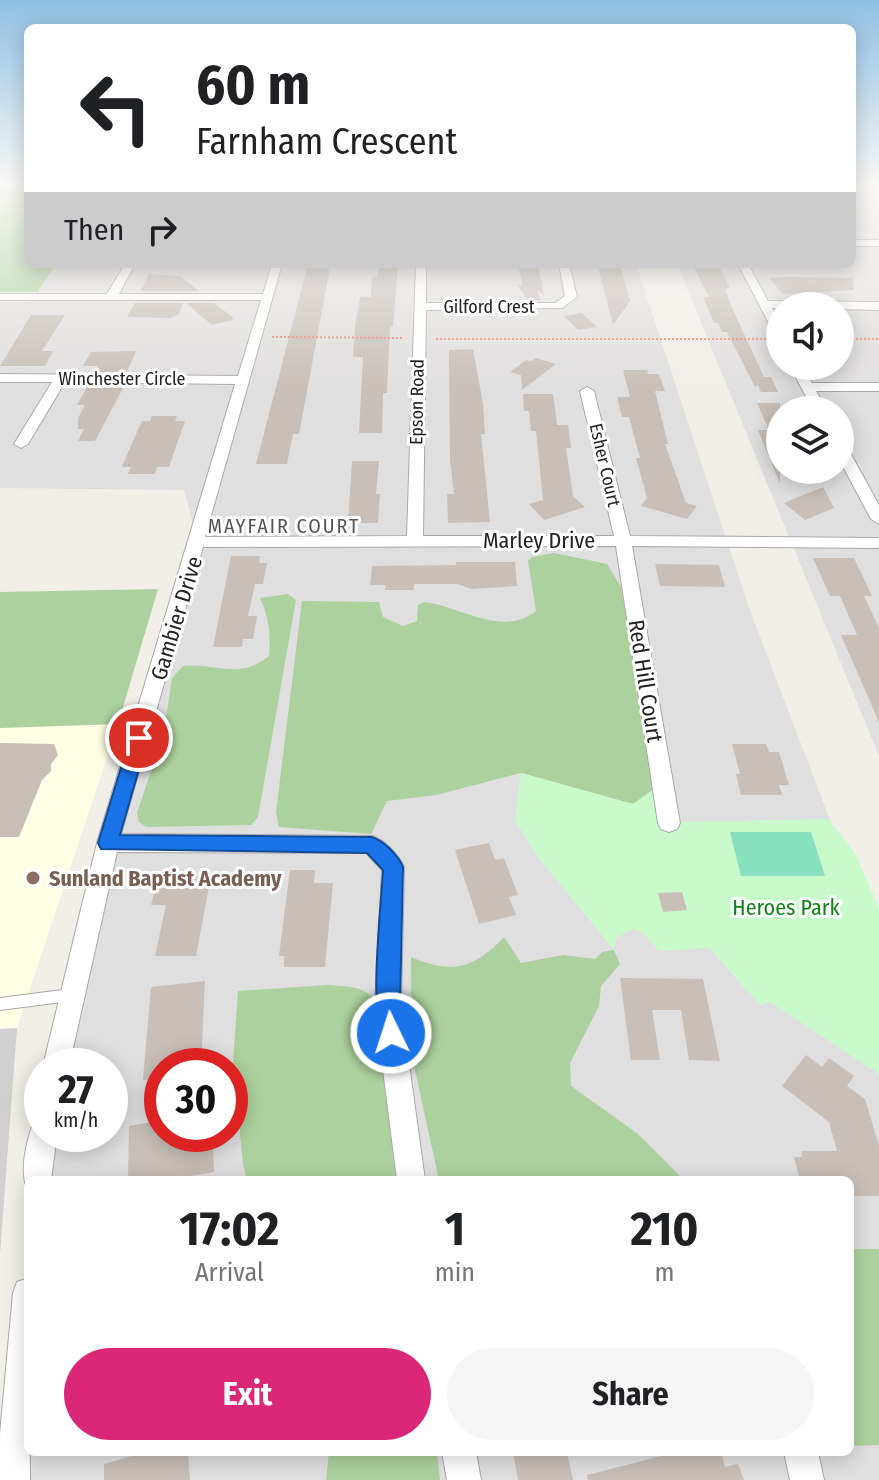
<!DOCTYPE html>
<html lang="en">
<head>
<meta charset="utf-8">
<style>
	body { margin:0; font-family:"Fira Sans Condensed",sans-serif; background:#f6f6f6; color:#202124; height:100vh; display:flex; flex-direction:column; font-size:30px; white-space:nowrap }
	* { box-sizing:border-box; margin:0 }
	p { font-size:26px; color:#757577 }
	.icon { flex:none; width:44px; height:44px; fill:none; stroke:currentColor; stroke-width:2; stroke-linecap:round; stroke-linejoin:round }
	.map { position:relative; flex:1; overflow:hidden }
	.side { position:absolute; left:24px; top:1176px; width:830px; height:280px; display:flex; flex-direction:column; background:#fff; border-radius:12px; box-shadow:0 4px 20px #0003 }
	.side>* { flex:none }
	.banner { position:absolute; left:24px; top:24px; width:832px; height:244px; border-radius:12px; box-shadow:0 4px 20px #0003; background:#fff; color:#202124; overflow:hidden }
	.tools { position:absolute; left:766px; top:292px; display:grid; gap:16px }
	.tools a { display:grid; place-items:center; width:88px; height:88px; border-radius:50%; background:#fff; box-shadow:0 4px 20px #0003; font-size:40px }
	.speed { position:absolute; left:24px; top:1048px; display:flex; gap:16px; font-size:40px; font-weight:700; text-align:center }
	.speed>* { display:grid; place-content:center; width:104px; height:104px; border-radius:50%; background:#fff; box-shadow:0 4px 20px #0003; line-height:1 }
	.speed small { font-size:20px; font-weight:400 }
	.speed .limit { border:12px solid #d22; background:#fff; color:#111 }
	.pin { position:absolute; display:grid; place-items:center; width:68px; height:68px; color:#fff; margin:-34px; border:4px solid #fff; border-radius:50%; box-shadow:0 2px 8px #0007 }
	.me { position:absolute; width:88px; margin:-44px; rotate:356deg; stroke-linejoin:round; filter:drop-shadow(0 0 6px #0008) }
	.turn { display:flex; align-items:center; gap:28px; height:168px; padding:0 40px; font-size:36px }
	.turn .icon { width:104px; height:104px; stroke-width:2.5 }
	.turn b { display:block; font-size:56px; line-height:68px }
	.then { display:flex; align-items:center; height:76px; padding:0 40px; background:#0003; gap:16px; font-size:30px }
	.eta { display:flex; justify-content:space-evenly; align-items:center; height:136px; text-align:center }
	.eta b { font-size:48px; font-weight:700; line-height:56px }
	.primary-button { display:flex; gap:16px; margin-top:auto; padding:16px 40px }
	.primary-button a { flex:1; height:92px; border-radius:48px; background:#db2777; color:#fff; font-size:32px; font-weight:700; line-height:92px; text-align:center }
	.primary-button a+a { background:#f6f6f6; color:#202124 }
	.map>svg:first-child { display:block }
	.residential { fill:#e0dfdf; fill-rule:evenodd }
	.education { fill:#ffffe5 }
	.religious { fill:#d0d0d0 }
	.forest { fill:#add19e }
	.park { fill:#c8facc }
	.pitch { fill:#88e0be }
	.building { fill:#c7bfb8 }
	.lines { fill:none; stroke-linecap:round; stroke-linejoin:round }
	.lane-casing { stroke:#a9a9a9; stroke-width:2 }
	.street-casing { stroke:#a9a9a9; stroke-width:2 }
	.path { stroke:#fa8072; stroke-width:2; stroke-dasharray:2 2; stroke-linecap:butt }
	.lane { fill:#fff; fill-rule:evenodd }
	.street { fill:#fff; fill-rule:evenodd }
	.route { fill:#1a73e8; stroke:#114b97; stroke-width:2 }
	.education-dot { fill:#8d6e63; stroke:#fff; stroke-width:3 }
	.labels { text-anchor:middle; stroke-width:6; stroke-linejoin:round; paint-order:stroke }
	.far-street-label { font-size:18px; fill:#222; stroke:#fff }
	.far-neighbourhood-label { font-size:20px; letter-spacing:2px; fill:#555; stroke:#fff }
	.street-label { font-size:22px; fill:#222; stroke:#fff }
	.education-label { font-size:22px; font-weight:bold; fill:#785e54; stroke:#fff; text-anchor:start }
	.park-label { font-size:22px; fill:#0c8416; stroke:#fff }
</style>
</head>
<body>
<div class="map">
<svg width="879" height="1480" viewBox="0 0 879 1480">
	<rect width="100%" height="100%" fill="#f2efe9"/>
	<!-- residential -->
	<g class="residential">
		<path d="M 852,184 L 879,184 L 879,756 L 677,264 L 852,264 ZM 780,306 L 840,306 L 840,366 L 780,366 ZM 780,410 L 840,410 L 840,470 L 780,470 Z"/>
		<path d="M 56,264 L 636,264 L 749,608 L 879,948 L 879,1480 L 13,1480 L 28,1452 L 850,1452 L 850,1180 L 37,1180 L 43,1134 L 110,1134 L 110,1066 L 56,1066 L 198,542 L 184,490 L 0,488 L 0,302 L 28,302 ZM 162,1066 L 230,1066 L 230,1134 L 162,1134 Z"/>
	</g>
	<!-- education -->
	<path class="education" d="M 118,724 L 17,1028 L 0,1029 L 0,728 Z"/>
	<!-- religious -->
	<path class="religious" d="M 17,1028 L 0,1254 L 0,1029 Z"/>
	<!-- forest -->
	<g class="forest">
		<path d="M 0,184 L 28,184 L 28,264 L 56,264 L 37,292 L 0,292 Z"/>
		<path d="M 554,553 L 607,564 L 621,587 L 652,769 L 661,784 L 633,804 L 521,773 L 436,795 L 387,801 L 371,834 L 279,827 L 276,812 L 302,601 L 379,602 L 383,617 L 403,626 L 417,621 L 418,605 L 424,602 C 460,606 503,638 536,611 L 528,561 L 532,557 Z"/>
		<path d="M 158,589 L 118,724 L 0,728 L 0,592 Z"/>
		<path d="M 288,594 L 296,600 L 258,817 L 251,825 L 146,827 L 139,822 L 137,813 L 164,732 L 172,678 L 183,666 C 217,662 237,681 269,656 C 271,636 269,617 260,598 Z"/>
		<path d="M 504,937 L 521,963 L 563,955 L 595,959 L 602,952 L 614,950 L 620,964 L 601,986 L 599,1006 L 570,1063 L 571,1086 L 638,1134 L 684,1180 L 439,1180 L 411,1052 L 411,957 C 451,974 473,970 504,937 Z"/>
		<path d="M 327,985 C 358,987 368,986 385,1014 L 405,1180 L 247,1180 L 243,1164 L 233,1062 L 238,991 Z"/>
		<path d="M 850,1249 L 879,1249 L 879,1445 L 850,1446 Z"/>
		<path d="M 329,1452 L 437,1452 L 440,1480 L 326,1480 Z"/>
	</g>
	<!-- park -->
	<path class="park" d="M 521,773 L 633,804 L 661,784 L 681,822 L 828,819 L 855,853 L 879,908 L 879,1074 L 770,1002 L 760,1005 L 709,948 L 659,951 L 643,933 L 633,929 L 616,938 L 614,950 L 536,855 L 515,820 Z"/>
	<!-- pitch -->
	<path class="pitch" d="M 730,832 L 811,832 L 825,876 L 741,876 Z"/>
	<!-- building -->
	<g class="building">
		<path d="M 308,264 L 328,264 L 329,273 L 299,434 L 293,434 L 287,464 L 256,464 Z"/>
		<path d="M 380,264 L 398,264 L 393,327 L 390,327 L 387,393 L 383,393 L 382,433 L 359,433 L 363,357 L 353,357 L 355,327 L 360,297 L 371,297 L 372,277 L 377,277 Z"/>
		<path d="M 512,264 L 538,264 L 544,296 L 537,289 L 540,300 L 528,300 L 517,285 L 522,285 L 520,272 Z"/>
		<path d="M 597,264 L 620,265 L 630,301 L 613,325 Z"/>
		<path d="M 692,264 L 718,264 L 730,288 L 725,289 L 733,310 L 764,377 L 771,377 L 778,392 L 761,392 L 758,385 L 755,387 L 727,332 L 722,332 L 718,323 L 714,323 L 703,297 L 709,297 Z"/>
		<path d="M 149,274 L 180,276 L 199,291 L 141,291 Z"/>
		<path d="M 789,277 L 853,278 L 854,290 L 783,294 L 769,278 Z"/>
		<path d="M 135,303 L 183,303 L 178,315 L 169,318 L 127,317 Z"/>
		<path d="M 186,303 L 214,303 L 235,319 L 212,325 Z"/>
		<path d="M 582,313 L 597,327 L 578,330 L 564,316 Z"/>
		<path d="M 31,315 L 65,315 L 42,351 L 53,351 L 45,366 L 0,366 Z"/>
		<path d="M 473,349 L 483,404 L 485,434 L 481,434 L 490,522 L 448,523 L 447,494 L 454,494 L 450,460 L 449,350 Z"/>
		<path d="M 136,351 L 127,372 L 95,372 L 98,366 L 83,366 L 91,352 Z"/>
		<path d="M 536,358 L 556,364 L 522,390 L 521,375 L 510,372 L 526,360 L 531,361 Z"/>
		<path d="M 623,370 L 647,370 L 648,374 L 659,374 L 665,391 L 655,391 L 668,444 L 665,444 L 686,503 L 697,506 L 687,519 L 641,506 L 647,498 L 636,458 L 640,458 L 629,417 L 622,417 L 617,397 L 630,397 Z"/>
		<path d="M 88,385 L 123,388 L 95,441 L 78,441 L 84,429 L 78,429 L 78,418 L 85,405 L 77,405 Z"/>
		<path d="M 523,394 L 553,394 L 557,425 L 568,425 L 571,448 L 566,448 L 573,496 L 585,507 L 544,520 L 529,504 L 543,500 L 536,431 L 531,431 L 529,411 L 524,411 Z"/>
		<path d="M 757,403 L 780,403 L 780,484 L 758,430 L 769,430 Z"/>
		<path d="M 152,416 L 177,416 L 175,421 L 185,421 L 169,467 L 157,467 L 155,474 L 128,474 L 131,467 L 122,467 L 129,450 L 142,421 L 150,421 Z"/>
		<path d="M 352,461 L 379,461 L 376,494 L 380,494 L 378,523 L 348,523 Z"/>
		<path d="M 823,487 L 834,508 L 805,520 L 784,503 Z"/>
		<path d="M 231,556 L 260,556 L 259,563 L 267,563 L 263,584 L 255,584 L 248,616 L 257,616 L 253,639 L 243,639 L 242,647 L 213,647 Z"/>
		<path d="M 813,558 L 854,558 L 872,596 L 864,596 L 879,628 L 879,722 L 841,635 L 857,635 L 840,596 L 830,596 Z"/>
		<path d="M 456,562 L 515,562 L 517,586 L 472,589 L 457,584 L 414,584 L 414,590 L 385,590 L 386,585 L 370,585 L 372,566 L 456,565 Z"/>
		<path d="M 655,564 L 719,565 L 725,587 L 660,586 Z"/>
		<path d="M 0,743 L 54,744 L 58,755 L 51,764 L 51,771 L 42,780 L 19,837 L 0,837 Z"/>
		<path d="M 732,744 L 766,744 L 769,752 L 779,752 L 789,785 L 779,785 L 782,795 L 741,795 L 736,774 L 740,774 Z"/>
		<path d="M 489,843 L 495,860 L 504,858 L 518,895 L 509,897 L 516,915 L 479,924 L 455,850 Z"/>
		<path d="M 290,870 L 315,870 L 314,883 L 333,883 L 325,967 L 284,967 L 284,956 L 279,956 Z"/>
		<path d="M 158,876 L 211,876 L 196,956 L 155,956 L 166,905 L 151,905 Z"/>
		<path d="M 682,892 L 687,910 L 663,912 L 658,893 Z"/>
		<path d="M 620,978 L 703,979 L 720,1061 L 689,1060 L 681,1010 L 652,1010 L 660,1060 L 631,1060 Z"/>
		<path d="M 205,981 L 201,1066 L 162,1066 L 162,1078 L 143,1080 L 151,987 Z"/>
		<path d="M 806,1055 L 822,1067 L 829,1058 L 854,1076 L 847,1086 L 865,1099 L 879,1146 L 879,1196 L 850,1196 L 850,1180 L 800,1180 L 794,1157 L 802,1157 L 801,1151 L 837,1151 L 829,1122 L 782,1086 Z"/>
		<path d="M 162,1120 L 162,1134 L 192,1134 L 192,1148 L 213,1144 L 214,1172 L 192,1176 L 193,1180 L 128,1180 L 129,1126 Z"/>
		<path d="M 146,1452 L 188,1452 L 190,1480 L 104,1480 L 104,1464 Z"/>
		<path d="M 513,1452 L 567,1452 L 573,1480 L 518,1480 Z"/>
		<path d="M 677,1452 L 721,1452 L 725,1467 L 738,1464 L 744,1480 L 588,1480 L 587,1475 Z"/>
	</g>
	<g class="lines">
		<!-- lane casing -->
		<g class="lane-casing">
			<path id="lane" d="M 70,989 L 74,991 L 76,995 L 74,999 L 70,1001 L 0,1010 L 0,998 Z"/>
		</g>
		<!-- street casing -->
		<g class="street-casing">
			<g id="street">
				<path d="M 879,184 L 879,189 L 852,193 L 852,187 Z"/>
				<rect x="852" y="240" width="27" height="6"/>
				<path d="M 125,264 L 135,264 L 119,294 L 263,294 L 272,264 L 282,264 L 205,537 L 407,536 L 416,264 L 426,264 L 426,303 L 555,303 L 565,296 L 559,264 L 569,264 L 577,297 L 562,308 L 426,310 L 423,536 L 614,536 L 580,391 L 587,387 L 594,391 L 630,536 L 879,538 L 879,548 L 632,546 L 680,823 L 677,829 L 669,832 L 661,829 L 658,823 L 616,546 L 203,547 L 121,834 L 372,836 C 385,840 398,855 404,867 L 401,1006 L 425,1180 L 397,1180 L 375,1006 L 382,870 L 366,853 L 117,852 L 69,1066 L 43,1066 L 97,843 L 235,384 L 65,382 L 28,444 L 21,448 L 14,444 L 52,382 L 0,382 L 0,374 L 238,376 L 261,300 L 0,300 L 0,294 L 107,294 Z"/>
				<path d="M 738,264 L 748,264 L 768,301 L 879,302 L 879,310 L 840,309 L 840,306 L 772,308 L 780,323 L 780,338 L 776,337 Z"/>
				<path d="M 790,366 L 802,366 L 812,383 L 879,383 L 879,391 L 816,391 L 827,410 L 813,410 Z"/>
				<path d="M 840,443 L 847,447 L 879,505 L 879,524 L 871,519 L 840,461 Z"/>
				<path d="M 42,1121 L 42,1134 L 57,1134 L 51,1180 L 28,1180 L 28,1190 C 19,1174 26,1142 33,1124 Z"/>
				<path d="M 28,1278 L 30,1480 L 0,1480 L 0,1434 L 13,1293 L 17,1282 Z"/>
				<path d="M 442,1452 L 476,1452 L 481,1480 L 447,1480 Z"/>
				<path d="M 784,1452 L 818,1452 L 824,1480 L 790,1480 Z"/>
			</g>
		</g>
		<!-- path -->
		<g class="path">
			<path d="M 272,337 L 404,338"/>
			<path d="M 436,339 L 768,339"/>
			<path d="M 840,339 L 879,339"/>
		</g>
		<!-- lane -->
		<use href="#lane" class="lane"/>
		<!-- street -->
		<use href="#street" class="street"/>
	</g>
	<!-- sky -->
	<linearGradient id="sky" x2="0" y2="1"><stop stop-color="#8fc0e4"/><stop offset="0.47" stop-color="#f9f8f5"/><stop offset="1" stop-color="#f9f8f5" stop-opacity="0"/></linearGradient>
	<rect width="879" height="391" fill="url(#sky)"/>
	<!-- route -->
	<path class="route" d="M 139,732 L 148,738 L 120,835 L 372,837 C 384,841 398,855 403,867 L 400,1006 L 403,1033 L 400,1040 L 391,1044 L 383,1040 C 369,1009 381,908 383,870 L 367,853 L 101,849 L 98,843 L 130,738 Z"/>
	<!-- markers -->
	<circle class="education-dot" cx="33" cy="878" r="8"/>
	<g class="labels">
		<!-- far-street labels -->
		<g class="far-street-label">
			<text x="489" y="313">Gilford Crest</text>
			<text x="122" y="385">Winchester Circle</text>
			<text transform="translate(417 402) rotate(-89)" y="6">Epson Road</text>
			<text transform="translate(605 465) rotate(77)" y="6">Esher Court</text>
		</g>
		<!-- far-neighbourhood labels -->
		<g class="far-neighbourhood-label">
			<text x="284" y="533">MAYFAIR COURT</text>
		</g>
		<!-- street labels -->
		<g class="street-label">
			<text x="539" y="548">Marley Drive</text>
			<text transform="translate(176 618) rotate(-73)" y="8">Gambier Drive</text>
			<text transform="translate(646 681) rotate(81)" y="8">Red Hill Court</text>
		</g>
		<!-- education labels -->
		<g class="education-label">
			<text x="49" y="886">Sunland Baptist Academy</text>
		</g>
		<!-- park labels -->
		<g class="park-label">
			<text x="786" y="915">Heroes Park</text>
		</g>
	</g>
</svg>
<div class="tools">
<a><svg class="icon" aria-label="sound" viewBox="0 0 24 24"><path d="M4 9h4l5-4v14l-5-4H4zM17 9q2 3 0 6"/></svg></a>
<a><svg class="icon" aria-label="layers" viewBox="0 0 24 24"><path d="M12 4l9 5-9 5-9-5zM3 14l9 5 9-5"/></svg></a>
</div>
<div class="speed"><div>27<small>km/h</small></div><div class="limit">30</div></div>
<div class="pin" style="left:139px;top:738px;background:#d93025"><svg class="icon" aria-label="arrive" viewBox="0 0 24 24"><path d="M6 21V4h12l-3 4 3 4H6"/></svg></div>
<svg class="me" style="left:391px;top:1033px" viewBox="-20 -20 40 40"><circle r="17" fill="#1a73e8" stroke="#fff" stroke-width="3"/><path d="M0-11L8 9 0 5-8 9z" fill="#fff"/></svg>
<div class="banner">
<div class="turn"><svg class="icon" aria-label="left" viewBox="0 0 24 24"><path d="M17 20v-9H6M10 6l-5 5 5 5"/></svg><div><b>60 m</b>Farnham Crescent</div></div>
<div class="then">Then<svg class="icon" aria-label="right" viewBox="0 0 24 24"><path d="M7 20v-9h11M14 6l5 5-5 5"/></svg></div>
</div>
<section class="side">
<div class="eta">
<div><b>17:02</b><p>Arrival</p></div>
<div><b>1</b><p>min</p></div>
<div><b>210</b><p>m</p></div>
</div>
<div class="primary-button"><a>Exit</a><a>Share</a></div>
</section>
</div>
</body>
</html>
